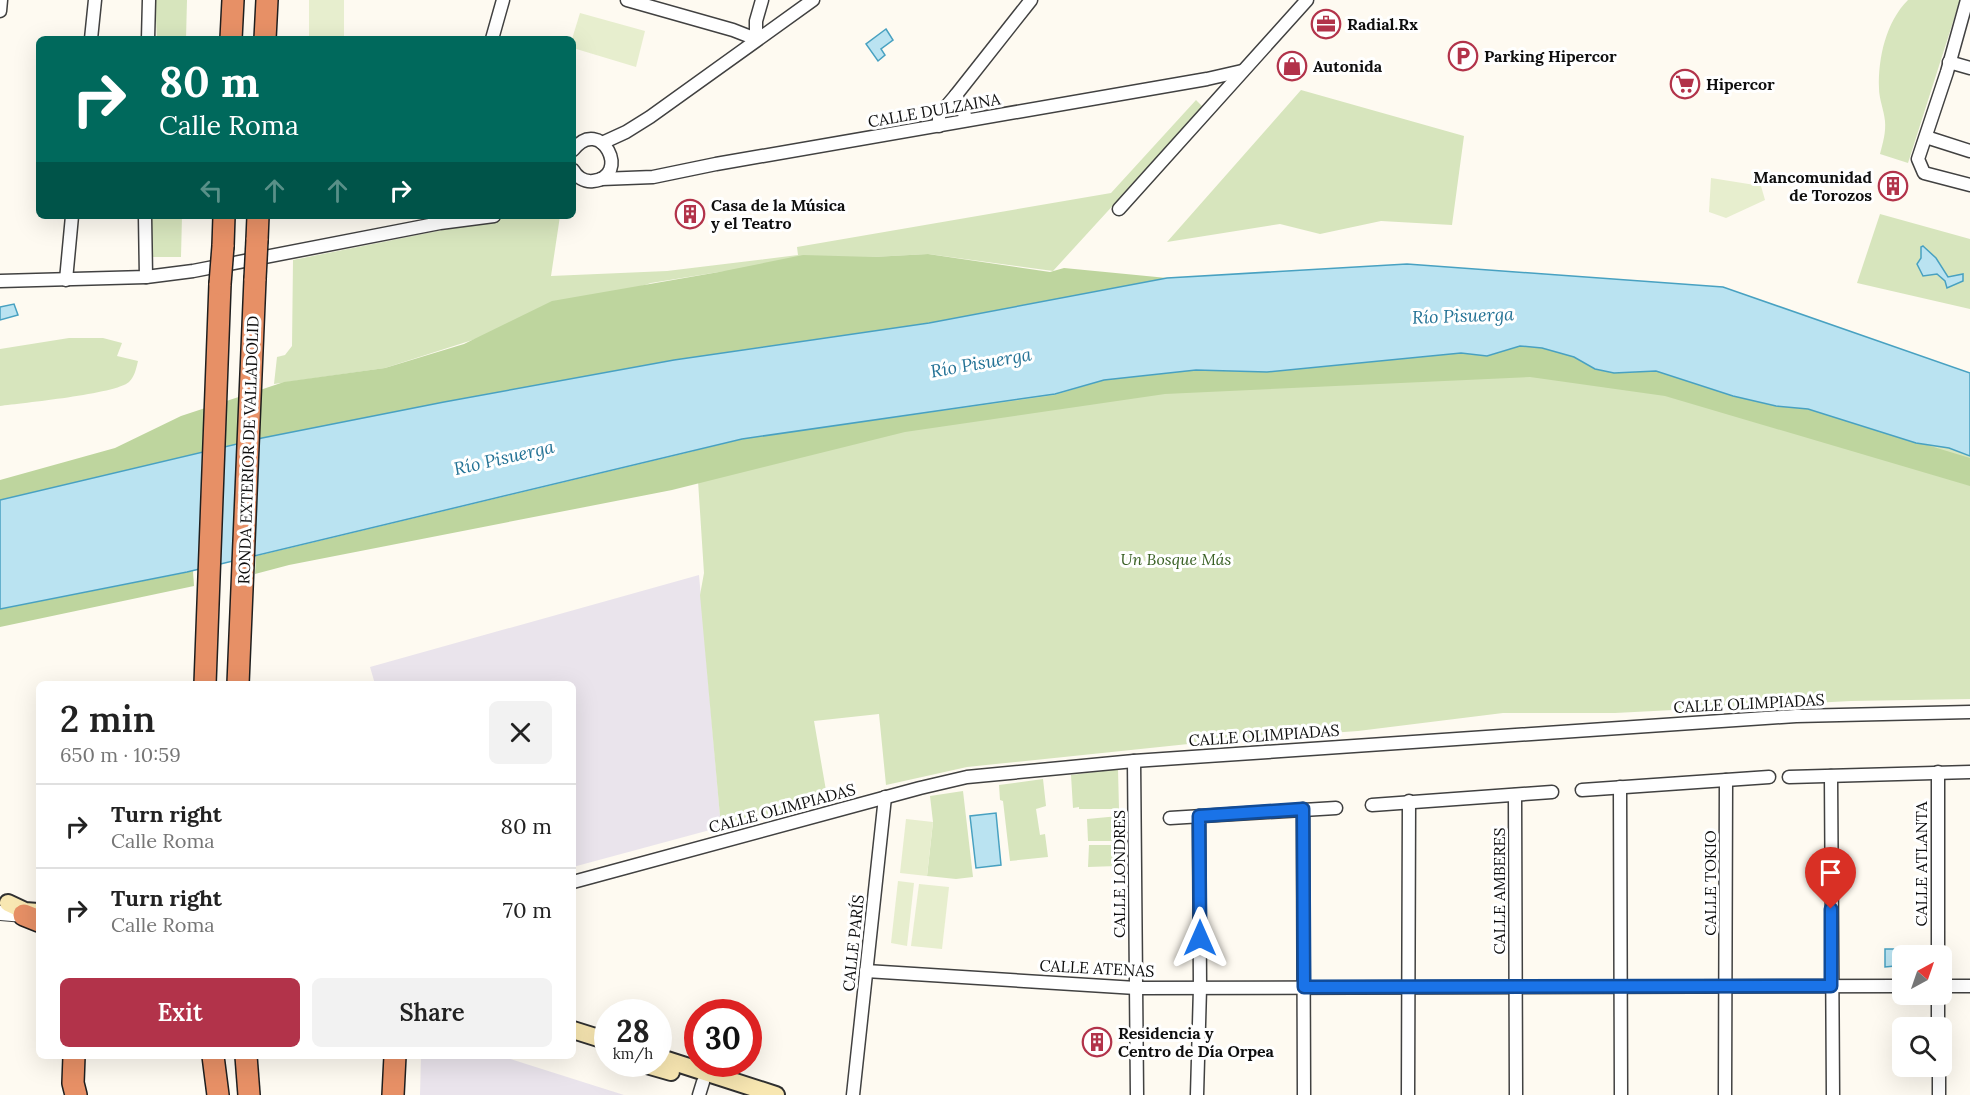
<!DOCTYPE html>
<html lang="en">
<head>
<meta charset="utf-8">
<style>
	body { margin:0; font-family:Lora,serif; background:#f2f2f2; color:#222; height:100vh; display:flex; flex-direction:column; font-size:22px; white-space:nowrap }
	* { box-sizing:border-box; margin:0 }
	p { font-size:20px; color:#767676 }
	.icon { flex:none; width:33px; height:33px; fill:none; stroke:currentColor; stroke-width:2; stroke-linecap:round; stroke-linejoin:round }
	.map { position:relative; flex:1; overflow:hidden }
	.drawer { position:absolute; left:36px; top:681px; width:540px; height:378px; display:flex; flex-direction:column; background:#fff; border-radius:9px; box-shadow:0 6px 24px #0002 }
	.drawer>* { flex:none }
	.top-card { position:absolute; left:36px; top:36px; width:540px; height:183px; border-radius:9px; box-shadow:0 6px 24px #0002; background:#00695c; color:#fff; overflow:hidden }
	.needle { width:39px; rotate:40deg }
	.controls { position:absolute; left:1892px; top:945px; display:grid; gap:12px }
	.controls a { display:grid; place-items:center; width:60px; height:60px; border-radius:9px; background:#fff; box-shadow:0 6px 24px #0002; font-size:30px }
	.speed { position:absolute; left:594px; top:999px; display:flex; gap:12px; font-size:30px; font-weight:700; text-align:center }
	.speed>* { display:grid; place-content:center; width:78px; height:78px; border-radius:50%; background:#fff; box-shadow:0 6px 24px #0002; line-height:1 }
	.speed small { font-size:15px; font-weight:400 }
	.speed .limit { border:9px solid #d22; background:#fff; color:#111 }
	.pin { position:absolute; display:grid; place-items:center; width:51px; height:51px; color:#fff; margin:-62px -26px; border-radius:50% 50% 50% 0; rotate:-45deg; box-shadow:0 0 6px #0007 }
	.pin .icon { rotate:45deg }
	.me { position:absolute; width:66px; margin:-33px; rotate:0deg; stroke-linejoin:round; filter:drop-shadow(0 0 4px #0008) }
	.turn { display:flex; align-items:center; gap:21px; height:126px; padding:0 24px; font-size:27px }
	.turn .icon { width:78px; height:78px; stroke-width:2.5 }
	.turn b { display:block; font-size:42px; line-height:51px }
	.lanes { display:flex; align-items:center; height:57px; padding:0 24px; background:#0003; justify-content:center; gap:30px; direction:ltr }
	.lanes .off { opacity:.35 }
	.round { display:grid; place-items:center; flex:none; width:63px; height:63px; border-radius:9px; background:#f2f2f2 }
	.overview { display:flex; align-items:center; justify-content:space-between; height:102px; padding:0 24px }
	h1 { font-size:36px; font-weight:600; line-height:45px }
	.cta { display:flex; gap:12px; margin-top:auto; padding:12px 24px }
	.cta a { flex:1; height:69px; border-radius:9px; background:#b2334a; color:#fff; font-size:24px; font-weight:600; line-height:69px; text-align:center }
	.cta a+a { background:#f2f2f2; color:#222 }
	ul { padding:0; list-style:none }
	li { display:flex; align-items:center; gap:18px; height:84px; padding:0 24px; border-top:2px solid #e0e0e0 }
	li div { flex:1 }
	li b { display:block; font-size:22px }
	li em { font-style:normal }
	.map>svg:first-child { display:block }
	.industrial { fill:#eae4ec }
	.green { fill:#d7e5bd }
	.forest { fill:#bed59e }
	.pitch { fill:#e7eece }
	.water { fill:#bae3f1; stroke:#48a1c1; stroke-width:1.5 }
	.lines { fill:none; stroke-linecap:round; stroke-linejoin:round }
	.minor-casing { stroke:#414141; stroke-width:15 }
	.tertiary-casing { stroke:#414141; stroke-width:16 }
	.secondary-casing { stroke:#303030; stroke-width:20 }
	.motorway-casing { stroke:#1f1f1f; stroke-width:24 }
	.minor { stroke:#fff; stroke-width:12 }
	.tertiary { stroke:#fff; stroke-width:14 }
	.secondary { stroke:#f8e7b2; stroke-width:16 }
	.motorway { stroke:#e79066; stroke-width:21 }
	.motorway-bridge-casing { stroke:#1f1f1f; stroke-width:24; stroke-linecap:butt }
	.motorway-bridge { stroke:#e79066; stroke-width:21 }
	.route-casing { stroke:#114b97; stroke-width:15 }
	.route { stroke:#1a73e8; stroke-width:10 }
	.labels { text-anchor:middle; stroke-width:6; stroke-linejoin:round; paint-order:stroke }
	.poi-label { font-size:16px; font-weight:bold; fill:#0e0e0e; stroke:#fff; text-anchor:start }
	.street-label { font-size:16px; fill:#0e0e0e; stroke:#fff }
	.park-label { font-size:16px; font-style:italic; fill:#396024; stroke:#fff }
	.water-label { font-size:18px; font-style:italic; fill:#237295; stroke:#fff }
</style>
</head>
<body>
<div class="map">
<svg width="1970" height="1095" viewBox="0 0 1970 1095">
	<rect width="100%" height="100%" fill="#fefaf1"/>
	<!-- industrial -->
	<g class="industrial">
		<path d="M 699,575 L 721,827 L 573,867 L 573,684 L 375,684 L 370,667 Z"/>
		<path d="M 421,1056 L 501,1056 L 624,1095 L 420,1095 Z"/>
	</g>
	<!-- green -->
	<g class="green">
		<path d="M 155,0 L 187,0 L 186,39 L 157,39 Z"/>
		<path d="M 1908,0 L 1960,0 L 1908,163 L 1880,154 C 1883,142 1886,133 1885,121 C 1884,110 1879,99 1879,88 C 1878,58 1886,22 1908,0 Z"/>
		<path d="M 1301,90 L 1464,136 L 1452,225 L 1381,221 L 1320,234 L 1280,224 L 1167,242 Z"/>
		<path d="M 1196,100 L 1203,107 L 1053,271 L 928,254 L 873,257 L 719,272 L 651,283 L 385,368 L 274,384 L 277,357 L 285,355 L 292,346 L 293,260 L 512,216 L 560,216 L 551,276 L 667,271 L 798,255 L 797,247 L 1111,193 Z"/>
		<path d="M 1880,214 L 1970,239 L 1970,309 L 1857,283 Z"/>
		<path d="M 152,216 L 182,216 L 181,257 L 151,257 Z"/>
		<path d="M 69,338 L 103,338 L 122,343 L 117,356 L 138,361 C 136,369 135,376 129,382 C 116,394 22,403 0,406 L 0,349 Z"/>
		<path d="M 1461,353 L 1916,443 L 1949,448 L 1970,456 L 1970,699 L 1851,701 L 1615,713 L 1503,713 L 1358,731 L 1217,741 L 967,767 L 886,785 L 879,714 L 814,721 L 828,802 L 721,827 L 700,595 L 704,573 L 696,450 L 742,439 L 1104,380 Z"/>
		<path d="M 1118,769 L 1119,809 L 1079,809 L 1079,807 L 1073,808 L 1071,775 Z"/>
		<path d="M 1043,779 L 1046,806 L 1036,809 L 1040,835 L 1045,834 L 1048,857 L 1010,861 L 1003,801 L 1000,800 L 999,785 Z"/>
		<path d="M 963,791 L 973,877 L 956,879 L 927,876 L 933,822 L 930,796 Z"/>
		<path d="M 1119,816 L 1118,841 L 1088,841 L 1087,819 Z"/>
		<path d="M 1089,845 L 1118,845 L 1117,866 L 1088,867 Z"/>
	</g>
	<!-- forest -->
	<g class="forest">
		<path d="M 928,254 L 1050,272 L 1064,268 L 1167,278 L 929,323 L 674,360 L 444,402 L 262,438 L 0,500 L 0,480 L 115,448 L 181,416 L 284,382 L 385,368 L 464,344 L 552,301 L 719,272 L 803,255 L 873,257 Z"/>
		<path d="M 1520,346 L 1542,348 L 1574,357 L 1595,369 L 1614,373 L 1656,371 L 1733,396 L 1776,406 L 1808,409 L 1970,458 L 1970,486 L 1665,396 L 1530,377 L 1165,394 L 905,432 L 672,490 L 289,565 L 255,574 L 256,556 L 748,438 L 1055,395 L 1104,380 L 1196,370 L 1267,372 L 1461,353 L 1487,356 Z"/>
		<path d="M 193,571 L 194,586 L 0,627 L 0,609 Z"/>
	</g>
	<!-- pitch -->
	<g class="pitch">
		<rect x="309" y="0" width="35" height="39"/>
		<path d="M 580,13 L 645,31 L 636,67 L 573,48 L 572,39 Z"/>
		<path d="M 1711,178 L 1761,186 L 1765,200 L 1726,218 L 1709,212 Z"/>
		<path d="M 906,819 L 933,822 L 927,876 L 900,873 Z"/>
		<path d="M 898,881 L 914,883 L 907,946 L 891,943 Z"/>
		<path d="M 919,884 L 949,887 L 942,949 L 911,946 Z"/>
	</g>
	<!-- water -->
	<g class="water">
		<path d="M 886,29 L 893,40 L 881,49 L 885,55 L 878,61 L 866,44 Z"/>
		<path d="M 1923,246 L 1936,258 L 1948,277 L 1963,274 L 1963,281 L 1947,288 L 1945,281 L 1937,274 L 1923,276 L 1917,264 L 1921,258 L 1921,247 Z"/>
		<path d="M 1407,264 L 1723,287 L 1970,373 L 1970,456 L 1949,448 L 1916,443 L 1808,409 L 1776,406 L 1733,396 L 1656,371 L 1614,373 L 1595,369 L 1574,357 L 1542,348 L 1520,346 L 1487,356 L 1461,353 L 1267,372 L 1196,370 L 1104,380 L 1055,394 L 742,439 L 187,572 L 0,609 L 0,500 L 262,438 L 444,402 L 674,360 L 929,323 L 1167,278 Z"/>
		<path d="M 14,304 L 18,315 L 0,320 L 0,307 Z"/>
		<path d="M 996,813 L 1001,865 L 976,868 L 970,816 Z"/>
		<path d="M 1885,949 L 1895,949 L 1895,966 L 1885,967 Z"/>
	</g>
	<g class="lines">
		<!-- minor casing -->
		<g class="minor-casing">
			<g id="minor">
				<path d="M 627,0 L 733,30 L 756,39"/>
				<path d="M 1967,0 L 1947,72 L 1918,159 L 1924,173 L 1970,185"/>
				<path d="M 0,11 L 1,0"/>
				<path d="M 91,39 L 95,0"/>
				<path d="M 148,39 L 149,0"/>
				<path d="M 492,39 L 503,0"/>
				<path d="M 756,39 L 756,21 L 762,0"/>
				<path d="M 1949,62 L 1970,68"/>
				<path d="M 967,120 L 956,95 L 1031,0"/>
				<path d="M 939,126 L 939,115 L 956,95"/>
				<path d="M 1926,137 L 1970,151"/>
				<path d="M 602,143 L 626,132 L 650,117 L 813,0"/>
				<path d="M 573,150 C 601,114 632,177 593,181 C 584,182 577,177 573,170"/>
				<path d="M 601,179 L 653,177 L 716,164 L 1207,79 L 1242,71"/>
				<path d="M 1119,209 L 1307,0"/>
				<path d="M 145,216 L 146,277"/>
				<path d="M 66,280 L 72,216"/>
				<path d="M 0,281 L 146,277 L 193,271 L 440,223 L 494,216"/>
				<path d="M 1134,761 L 1137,1095"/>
				<path d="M 1831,776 L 1833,1095"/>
				<path d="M 1789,777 L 1970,772"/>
				<path d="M 1620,787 L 1621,1095"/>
				<path d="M 1582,790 L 1769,777"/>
				<path d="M 1515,795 L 1516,1095"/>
				<path d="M 1372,805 L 1552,792"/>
				<path d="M 1303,809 L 1304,1095"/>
				<path d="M 1170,818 L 1336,808"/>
				<path d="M 573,882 L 920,788 L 967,777 L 1134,761 L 1796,716 L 1970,712"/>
				<path d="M 1938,956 L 1938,772"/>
				<path d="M 866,971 L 1136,988 L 1902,986"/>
				<path d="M 1941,986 L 1970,986"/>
				<path d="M 1938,994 L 1938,1028"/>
				<path d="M 1939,1066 L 1939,1095"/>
				<path d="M 699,1095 L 703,1082"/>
				<path d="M 853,1095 L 885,797"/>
				<path d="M 1197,1095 L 1200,988 L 1199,816"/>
				<path d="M 1408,1095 L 1409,801"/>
				<path d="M 1725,1095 L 1726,780"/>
			</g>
		</g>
		<!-- tertiary casing -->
		<g class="tertiary-casing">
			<path id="tertiary" d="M 0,913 L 24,915"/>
		</g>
		<!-- secondary casing -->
		<g class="secondary-casing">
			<g id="secondary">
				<path d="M 8,903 L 25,911 L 38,912"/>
				<path d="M 573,1030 L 608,1041"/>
				<path d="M 658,1057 L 776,1095"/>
				<path d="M 643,1064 L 671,1072"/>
			</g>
		</g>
		<!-- motorway casing -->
		<g class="motorway-casing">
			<g id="motorway">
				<path d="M 231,39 L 233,0"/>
				<path d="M 265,39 L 267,0"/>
				<path d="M 257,240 L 258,216"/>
				<path d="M 223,246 L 224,216"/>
				<path d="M 205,684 L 220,284"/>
				<path d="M 238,684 L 255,279"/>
				<path d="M 24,915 L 39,921"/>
				<path d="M 74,1056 L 73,1083 L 76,1095"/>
				<path d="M 213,1056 L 218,1095"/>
				<path d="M 246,1056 L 249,1095"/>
				<path d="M 393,1095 L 395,1056"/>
			</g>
		</g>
		<!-- minor -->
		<use href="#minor" class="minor"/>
		<!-- tertiary -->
		<use href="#tertiary" class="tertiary"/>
		<!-- secondary -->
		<use href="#secondary" class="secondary"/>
		<!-- motorway -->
		<use href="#motorway" class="motorway"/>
		<!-- motorway-bridge casing -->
		<g class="motorway-bridge-casing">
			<g id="motorway-bridge">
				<path d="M 255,279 L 257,240"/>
				<path d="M 220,284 L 223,246"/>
			</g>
		</g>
		<!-- motorway-bridge -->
		<use href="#motorway-bridge" class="motorway-bridge"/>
	</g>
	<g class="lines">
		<!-- route casing -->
		<g class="route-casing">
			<path id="route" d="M 1200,938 L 1199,816 L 1303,809 L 1304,987 L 1831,986 L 1831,909"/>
		</g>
		<!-- route -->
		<use href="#route" class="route"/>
	</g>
	<!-- icons -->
	<defs>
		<g id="office-ring" transform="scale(1.5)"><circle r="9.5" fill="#fff" stroke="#b2334a" stroke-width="1.5"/><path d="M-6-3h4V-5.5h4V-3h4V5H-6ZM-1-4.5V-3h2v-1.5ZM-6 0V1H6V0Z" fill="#b2334a"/></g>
		<g id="parking-ring" transform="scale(1.5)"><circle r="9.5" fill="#fff" stroke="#b2334a" stroke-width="1.5"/><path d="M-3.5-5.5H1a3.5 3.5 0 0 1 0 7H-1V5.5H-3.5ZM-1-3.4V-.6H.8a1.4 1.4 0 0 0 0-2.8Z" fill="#b2334a"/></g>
		<g id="shop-ring" transform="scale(1.5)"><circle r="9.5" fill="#fff" stroke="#b2334a" stroke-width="1.5"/><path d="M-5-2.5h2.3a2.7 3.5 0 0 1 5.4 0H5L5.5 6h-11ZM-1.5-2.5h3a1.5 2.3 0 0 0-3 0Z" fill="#b2334a"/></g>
		<g id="supermarket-ring" transform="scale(1.5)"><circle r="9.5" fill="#fff" stroke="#b2334a" stroke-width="1.5"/><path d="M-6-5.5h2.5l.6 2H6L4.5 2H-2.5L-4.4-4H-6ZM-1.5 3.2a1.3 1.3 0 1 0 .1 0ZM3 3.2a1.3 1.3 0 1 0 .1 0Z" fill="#b2334a"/></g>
		<g id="building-ring" transform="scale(1.5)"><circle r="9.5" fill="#fff" stroke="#b2334a" stroke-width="1.5"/><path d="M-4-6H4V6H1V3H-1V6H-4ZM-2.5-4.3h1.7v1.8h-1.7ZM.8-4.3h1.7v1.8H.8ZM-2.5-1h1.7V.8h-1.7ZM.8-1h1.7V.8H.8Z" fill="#b2334a"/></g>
	</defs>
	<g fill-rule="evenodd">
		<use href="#office-ring" x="1326" y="24"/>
		<use href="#parking-ring" x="1463" y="56"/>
		<use href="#shop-ring" x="1292" y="66"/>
		<use href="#supermarket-ring" x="1685" y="84"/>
		<use href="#building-ring" x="1893" y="186"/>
		<use href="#building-ring" x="690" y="214"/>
		<use href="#building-ring" x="1097" y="1042"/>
	</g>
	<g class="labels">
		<!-- poi labels -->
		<g class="poi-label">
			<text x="1347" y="30">Radial.Rx</text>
			<text x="1484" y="62">Parking Hipercor</text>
			<text x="1313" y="72">Autonida</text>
			<text x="1706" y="90">Hipercor</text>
			<text x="1872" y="183" text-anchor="end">Mancomunidad<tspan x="1872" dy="18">de Torozos</tspan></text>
			<text x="711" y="211">Casa de la Música<tspan x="711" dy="18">y el Teatro</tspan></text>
			<text x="1118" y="1039">Residencia y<tspan x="1118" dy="18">Centro de Día Orpea</tspan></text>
		</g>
		<!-- street labels -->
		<g class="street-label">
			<text transform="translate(934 110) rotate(-10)" y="6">CALLE DULZAINA</text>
			<text transform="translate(248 450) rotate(-88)" y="6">RONDA EXTERIOR DE VALLADOLID</text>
			<text transform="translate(1749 703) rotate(-3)" y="6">CALLE OLIMPIADAS</text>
			<text transform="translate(1264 735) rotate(-4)" y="6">CALLE OLIMPIADAS</text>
			<text transform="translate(782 808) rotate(-15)" y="6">CALLE OLIMPIADAS</text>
			<text transform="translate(1921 864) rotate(-90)" y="6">CALLE ATLANTA</text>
			<text transform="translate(1119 874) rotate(-90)" y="6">CALLE LONDRES</text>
			<text transform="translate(1710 883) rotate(-90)" y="6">CALLE TOKIO</text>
			<text transform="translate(1499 891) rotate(-90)" y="6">CALLE AMBERES</text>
			<text transform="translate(853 943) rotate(-84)" y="6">CALLE PARÍS</text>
			<text transform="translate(1097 968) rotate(3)" y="6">CALLE ATENAS</text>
		</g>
		<!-- park labels -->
		<g class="park-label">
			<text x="1176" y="565">Un Bosque Más</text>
		</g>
		<!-- water labels -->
		<g class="water-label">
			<text transform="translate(1463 316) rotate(-2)" y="6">Río Pisuerga</text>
			<text transform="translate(981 363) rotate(-10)" y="6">Río Pisuerga</text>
			<text transform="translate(504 458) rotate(-13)" y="6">Río Pisuerga</text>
		</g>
	</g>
</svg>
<div class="controls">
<a><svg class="needle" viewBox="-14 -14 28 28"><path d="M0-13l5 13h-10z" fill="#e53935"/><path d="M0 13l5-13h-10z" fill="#767676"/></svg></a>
<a><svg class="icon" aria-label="search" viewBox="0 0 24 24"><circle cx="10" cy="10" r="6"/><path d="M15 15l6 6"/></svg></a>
</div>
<div class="speed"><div>28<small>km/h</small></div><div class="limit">30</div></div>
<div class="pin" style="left:1831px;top:909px;background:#d93025"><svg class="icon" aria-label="arrive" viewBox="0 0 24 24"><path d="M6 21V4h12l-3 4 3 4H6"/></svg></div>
<svg class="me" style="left:1200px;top:938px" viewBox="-20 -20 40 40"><path d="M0-17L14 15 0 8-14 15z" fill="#1a73e8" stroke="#fff" stroke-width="4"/></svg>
<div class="top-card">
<div class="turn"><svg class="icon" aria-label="right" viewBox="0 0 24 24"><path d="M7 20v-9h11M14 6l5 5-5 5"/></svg><div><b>80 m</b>Calle Roma</div></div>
<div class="lanes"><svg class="icon off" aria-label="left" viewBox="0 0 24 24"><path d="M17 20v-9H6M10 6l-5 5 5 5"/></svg><svg class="icon off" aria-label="ahead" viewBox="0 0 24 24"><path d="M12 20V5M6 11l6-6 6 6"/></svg><svg class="icon off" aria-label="ahead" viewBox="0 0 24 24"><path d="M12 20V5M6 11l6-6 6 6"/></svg><svg class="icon" aria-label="right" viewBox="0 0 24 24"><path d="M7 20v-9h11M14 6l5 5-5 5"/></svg></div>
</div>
<section class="drawer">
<div class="overview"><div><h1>2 min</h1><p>650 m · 10:59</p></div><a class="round"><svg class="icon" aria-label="close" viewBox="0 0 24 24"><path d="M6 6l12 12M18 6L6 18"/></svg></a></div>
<ul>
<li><svg class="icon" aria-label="right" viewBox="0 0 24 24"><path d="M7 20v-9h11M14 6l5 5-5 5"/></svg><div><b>Turn right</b><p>Calle Roma</p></div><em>80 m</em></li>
<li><svg class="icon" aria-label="right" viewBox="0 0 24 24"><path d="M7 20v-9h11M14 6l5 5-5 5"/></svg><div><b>Turn right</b><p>Calle Roma</p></div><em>70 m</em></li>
</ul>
<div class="cta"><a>Exit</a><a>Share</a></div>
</section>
</div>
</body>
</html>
